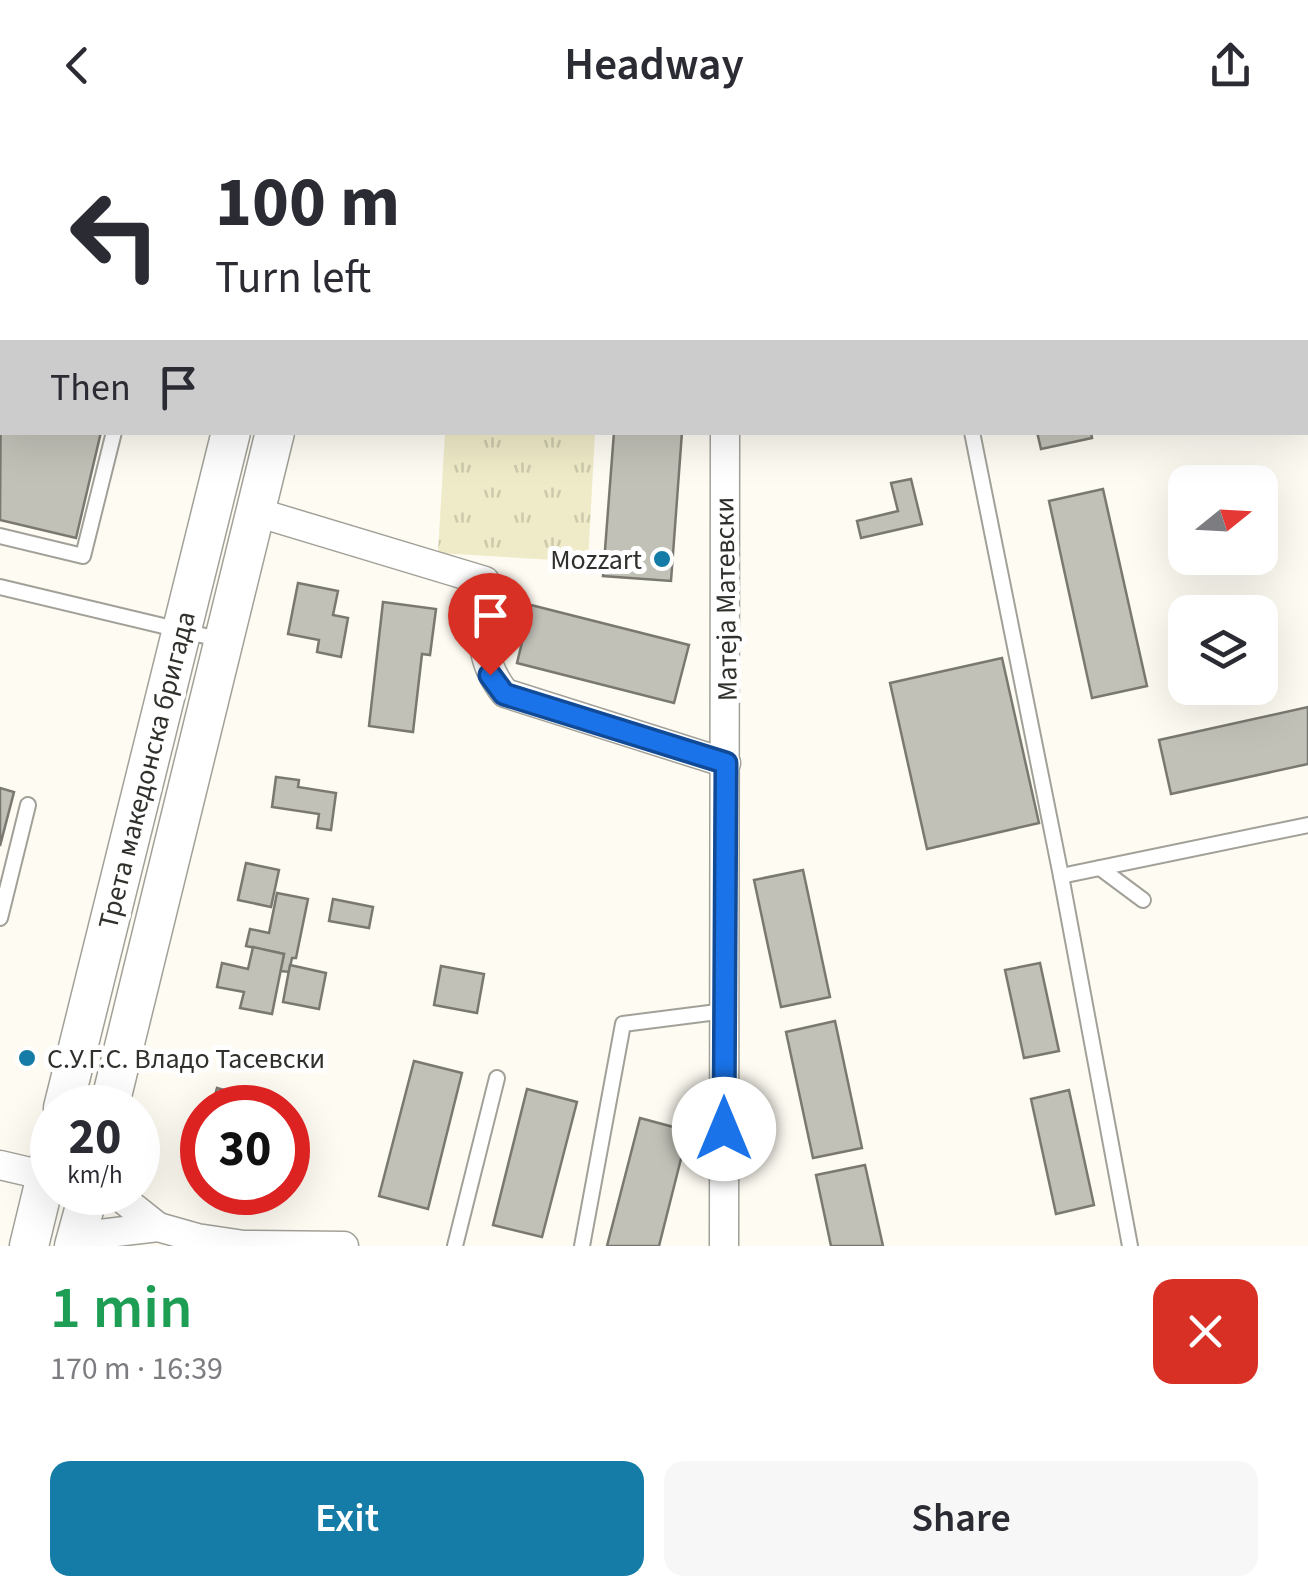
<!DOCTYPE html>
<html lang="en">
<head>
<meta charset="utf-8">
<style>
	body { margin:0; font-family:"Source Sans 3",sans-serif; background:#f7f7f7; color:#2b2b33; height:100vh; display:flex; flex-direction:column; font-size:38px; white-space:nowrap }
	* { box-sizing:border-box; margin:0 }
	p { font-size:32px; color:#7c7c81 }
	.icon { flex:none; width:55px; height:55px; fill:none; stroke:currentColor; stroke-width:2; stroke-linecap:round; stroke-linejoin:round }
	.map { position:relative; height:1116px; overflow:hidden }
	.panel { display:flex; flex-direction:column; background:#fff; flex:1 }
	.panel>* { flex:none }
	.hud { position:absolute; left:0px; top:0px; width:1310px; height:305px; box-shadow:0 10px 40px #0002; background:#fff; color:#2b2b33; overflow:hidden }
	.needle { width:65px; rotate:72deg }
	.tools { position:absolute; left:1168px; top:335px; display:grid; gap:20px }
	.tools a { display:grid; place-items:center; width:110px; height:110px; border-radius:20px; background:#fff; box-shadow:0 10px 40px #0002; font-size:50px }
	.speed { position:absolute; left:30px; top:955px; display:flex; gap:20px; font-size:50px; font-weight:700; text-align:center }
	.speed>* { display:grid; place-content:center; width:130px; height:130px; border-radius:50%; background:#fff; box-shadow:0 10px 40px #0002; line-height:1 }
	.speed small { font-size:25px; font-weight:400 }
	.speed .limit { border:15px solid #d22; background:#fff; color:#111 }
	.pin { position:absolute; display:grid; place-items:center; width:85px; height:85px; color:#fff; margin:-102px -42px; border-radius:50% 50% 50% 0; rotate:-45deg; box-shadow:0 0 10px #0007 }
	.pin .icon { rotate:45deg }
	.me { position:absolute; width:110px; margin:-55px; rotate:0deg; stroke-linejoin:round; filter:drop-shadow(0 0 8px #0008) }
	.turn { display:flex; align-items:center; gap:35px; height:210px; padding:0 50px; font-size:45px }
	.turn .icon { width:130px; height:130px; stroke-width:2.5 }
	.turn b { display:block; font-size:70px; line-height:85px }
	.then { display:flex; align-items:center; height:95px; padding:0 50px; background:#0003; gap:20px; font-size:38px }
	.round { display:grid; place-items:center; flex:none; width:105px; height:105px; border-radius:20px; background:#f7f7f7 }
	.head { display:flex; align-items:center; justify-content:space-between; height:170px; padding:0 50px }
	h1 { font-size:60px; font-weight:600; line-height:75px; color:#1e9e55 }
	.cta { display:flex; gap:20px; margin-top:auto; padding:20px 50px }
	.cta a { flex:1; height:115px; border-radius:20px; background:#147ca6; color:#fff; font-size:40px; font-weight:600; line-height:115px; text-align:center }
	.cta a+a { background:#f7f7f7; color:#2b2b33 }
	header { display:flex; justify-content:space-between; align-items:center; height:130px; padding:0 50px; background:#fff; font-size:45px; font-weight:600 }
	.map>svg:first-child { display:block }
	.grass { fill:url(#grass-tufts) }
	.building { fill:#c2c1b8; stroke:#7a7971; stroke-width:2.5 }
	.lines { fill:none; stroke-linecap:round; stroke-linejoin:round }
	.lane-casing { stroke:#a2a199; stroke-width:18 }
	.street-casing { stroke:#a2a199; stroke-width:31 }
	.secondary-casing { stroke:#a2a199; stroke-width:41 }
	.lane { stroke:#fff; stroke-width:14 }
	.street { stroke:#fff; stroke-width:28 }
	.secondary { stroke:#fff; stroke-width:38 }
	.route-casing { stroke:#114b97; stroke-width:25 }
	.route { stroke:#1a73e8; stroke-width:18 }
	.poi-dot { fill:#147ca6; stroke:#fff; stroke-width:4 }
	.labels { text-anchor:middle; stroke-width:10; stroke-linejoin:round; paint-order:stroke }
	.poi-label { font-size:28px; fill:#30302c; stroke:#fff; text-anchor:end }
	.street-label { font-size:28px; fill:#30302c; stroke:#fff }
</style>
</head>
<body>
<header><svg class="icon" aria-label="back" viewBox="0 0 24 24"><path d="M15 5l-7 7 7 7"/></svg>Headway<svg class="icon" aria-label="share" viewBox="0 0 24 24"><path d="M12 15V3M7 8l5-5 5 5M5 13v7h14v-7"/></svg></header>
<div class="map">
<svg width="1308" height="1116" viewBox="0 0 1308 1116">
	<defs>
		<pattern id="grass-tufts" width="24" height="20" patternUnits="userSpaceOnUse" patternTransform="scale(2.5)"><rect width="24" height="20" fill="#efebc8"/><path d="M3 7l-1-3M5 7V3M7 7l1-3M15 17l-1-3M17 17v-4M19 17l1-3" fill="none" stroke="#cdcaac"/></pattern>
	</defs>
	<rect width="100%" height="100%" fill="#fdfbf2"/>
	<!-- grass -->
	<path class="grass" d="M 445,303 L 595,303 L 588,432 L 438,423 Z"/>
	<!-- building -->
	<g class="building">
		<path d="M 24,0 L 174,0 L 23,2 Z"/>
		<path d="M 2,88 L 2,302 L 101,302 L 76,408 L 0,390 Z"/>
		<path d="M 614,302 L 682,302 L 671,451 L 603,446 Z"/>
		<path d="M 1037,302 L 1091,302 L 1092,308 L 1041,319 Z"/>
		<path d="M 911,349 L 922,394 L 861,408 L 857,391 L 898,381 L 891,353 Z"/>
		<path d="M 1103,359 L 1147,556 L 1092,568 L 1049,371 Z"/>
		<path d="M 298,453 L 338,461 L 333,485 L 348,488 L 341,527 L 317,522 L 319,510 L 288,504 Z"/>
		<path d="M 383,472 L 436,479 L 430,525 L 422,524 L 413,602 L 369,596 Z"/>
		<path d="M 531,475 L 689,515 L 674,573 L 517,533 Z"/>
		<path d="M 1002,528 L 1039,693 L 927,719 L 890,553 Z"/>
		<path d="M 1308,577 L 1308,634 L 1171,664 L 1159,610 Z"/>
		<path d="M 276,647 L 299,650 L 298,657 L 336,663 L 331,700 L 317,698 L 319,684 L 272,677 Z"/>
		<path d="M 0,658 L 14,662 L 0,716 Z"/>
		<path d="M 246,733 L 279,740 L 271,777 L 238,770 Z"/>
		<path d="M 803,740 L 830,867 L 781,877 L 754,750 Z"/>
		<path d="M 277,763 L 308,769 L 296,828 L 292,828 L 289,842 L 280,841 L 284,824 L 246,816 L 250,799 L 269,803 Z"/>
		<path d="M 333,769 L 373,777 L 369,798 L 329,791 Z"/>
		<path d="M 253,817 L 284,824 L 272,884 L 240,878 L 244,862 L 217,857 L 222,833 L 248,839 Z"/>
		<path d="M 1040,833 L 1059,921 L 1024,928 L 1005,840 Z"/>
		<path d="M 290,835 L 326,843 L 319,879 L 283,872 Z"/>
		<path d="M 441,836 L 484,844 L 477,883 L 434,875 Z"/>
		<path d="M 835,891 L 862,1018 L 813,1028 L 786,902 Z"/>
		<path d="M 414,931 L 462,943 L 428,1079 L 379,1066 Z"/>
		<path d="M 217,958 L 276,974 L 275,978 L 211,978 Z"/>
		<path d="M 527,959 L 577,972 L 542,1107 L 493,1095 Z"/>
		<path d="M 1069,960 L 1094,1075 L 1056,1084 L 1031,969 Z"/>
		<path d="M 640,988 L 688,1001 L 659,1116 L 607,1116 Z"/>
		<path d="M 865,1035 L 883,1116 L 831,1116 L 816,1045 Z"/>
	</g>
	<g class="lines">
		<!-- lane casing -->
		<g class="lane-casing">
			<g id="lane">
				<path d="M 189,2 L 189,0"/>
				<path d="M 1308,126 L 1308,129"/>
				<path d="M 972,302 L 1061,746 L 1130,1116"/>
				<path d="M 0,406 L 83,426 L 114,302"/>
				<path d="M 0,457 L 222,510"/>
				<path d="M 1100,738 L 1143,770"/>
				<path d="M 1061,746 L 1308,695"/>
				<path d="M 0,788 L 28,675"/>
				<path d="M 455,1116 L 497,948"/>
				<path d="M 582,1116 L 623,894 L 725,881"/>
			</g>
		</g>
		<!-- street casing -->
		<g class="street-casing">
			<g id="street">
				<path d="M 732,2 L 732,0"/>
				<path d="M 256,382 L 485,451 C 483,495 476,527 505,563 L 726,633"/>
				<path d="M 0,1035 L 47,1046"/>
				<path d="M 114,1062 L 158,1097"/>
				<path d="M 85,1116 L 100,1104 L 158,1097 L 197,1108 L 244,1115 L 344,1116"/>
				<path d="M 724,1116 L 725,302"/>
			</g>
		</g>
		<!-- secondary casing -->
		<g class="secondary-casing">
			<g id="secondary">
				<path d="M 305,2 L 306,0"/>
				<path d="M 349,2 L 349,0"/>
				<path d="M 63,978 L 231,302"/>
				<path d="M 109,978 L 275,302"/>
				<path d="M 29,1116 L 52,1021"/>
				<path d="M 74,1116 L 89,1062"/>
			</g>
		</g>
		<!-- lane -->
		<use href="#lane" class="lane"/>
		<!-- street -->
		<use href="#street" class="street"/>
		<!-- secondary -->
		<use href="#secondary" class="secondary"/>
	</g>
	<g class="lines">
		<!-- route casing -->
		<g class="route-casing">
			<path id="route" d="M 490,545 L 504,564 L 726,633 L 724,999"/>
		</g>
		<!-- route -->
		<use href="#route" class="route"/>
	</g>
	<!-- markers -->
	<g class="poi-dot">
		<circle cx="662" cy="429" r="10"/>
		<circle cx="27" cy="928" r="10"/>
	</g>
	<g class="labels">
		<!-- poi labels -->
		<g class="poi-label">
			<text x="642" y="439">Mozzart</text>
			<text x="47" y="938" text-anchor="start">С.У.Г.С. Владо Тасевски</text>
		</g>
		<!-- street labels -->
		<g class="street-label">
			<text transform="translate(725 469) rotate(-91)" y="10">Матеја Матевски</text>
			<text transform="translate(146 640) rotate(-76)" y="10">Трета македонска бригада</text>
		</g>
	</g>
</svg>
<div class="tools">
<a><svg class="needle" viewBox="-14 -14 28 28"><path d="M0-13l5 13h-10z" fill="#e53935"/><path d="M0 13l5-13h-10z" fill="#7c7c81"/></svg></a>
<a><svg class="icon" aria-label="layers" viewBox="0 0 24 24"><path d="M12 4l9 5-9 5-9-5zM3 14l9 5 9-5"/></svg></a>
</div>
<div class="speed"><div>20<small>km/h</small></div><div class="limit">30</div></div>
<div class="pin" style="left:490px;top:545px;background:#d93025"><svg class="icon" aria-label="arrive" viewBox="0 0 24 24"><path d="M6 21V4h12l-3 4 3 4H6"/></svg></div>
<svg class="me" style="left:724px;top:999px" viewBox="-20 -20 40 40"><circle r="19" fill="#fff"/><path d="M0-13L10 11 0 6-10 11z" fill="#1a73e8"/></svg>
<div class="hud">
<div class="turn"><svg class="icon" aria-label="left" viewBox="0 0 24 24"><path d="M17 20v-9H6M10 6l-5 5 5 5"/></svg><div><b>100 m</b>Turn left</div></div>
<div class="then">Then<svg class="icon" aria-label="arrive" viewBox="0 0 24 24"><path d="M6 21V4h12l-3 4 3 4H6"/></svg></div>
</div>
</div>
<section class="panel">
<div class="head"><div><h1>1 min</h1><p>170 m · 16:39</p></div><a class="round" style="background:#d93025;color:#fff"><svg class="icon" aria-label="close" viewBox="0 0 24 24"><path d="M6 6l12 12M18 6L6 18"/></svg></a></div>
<div class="cta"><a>Exit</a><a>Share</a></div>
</section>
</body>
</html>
